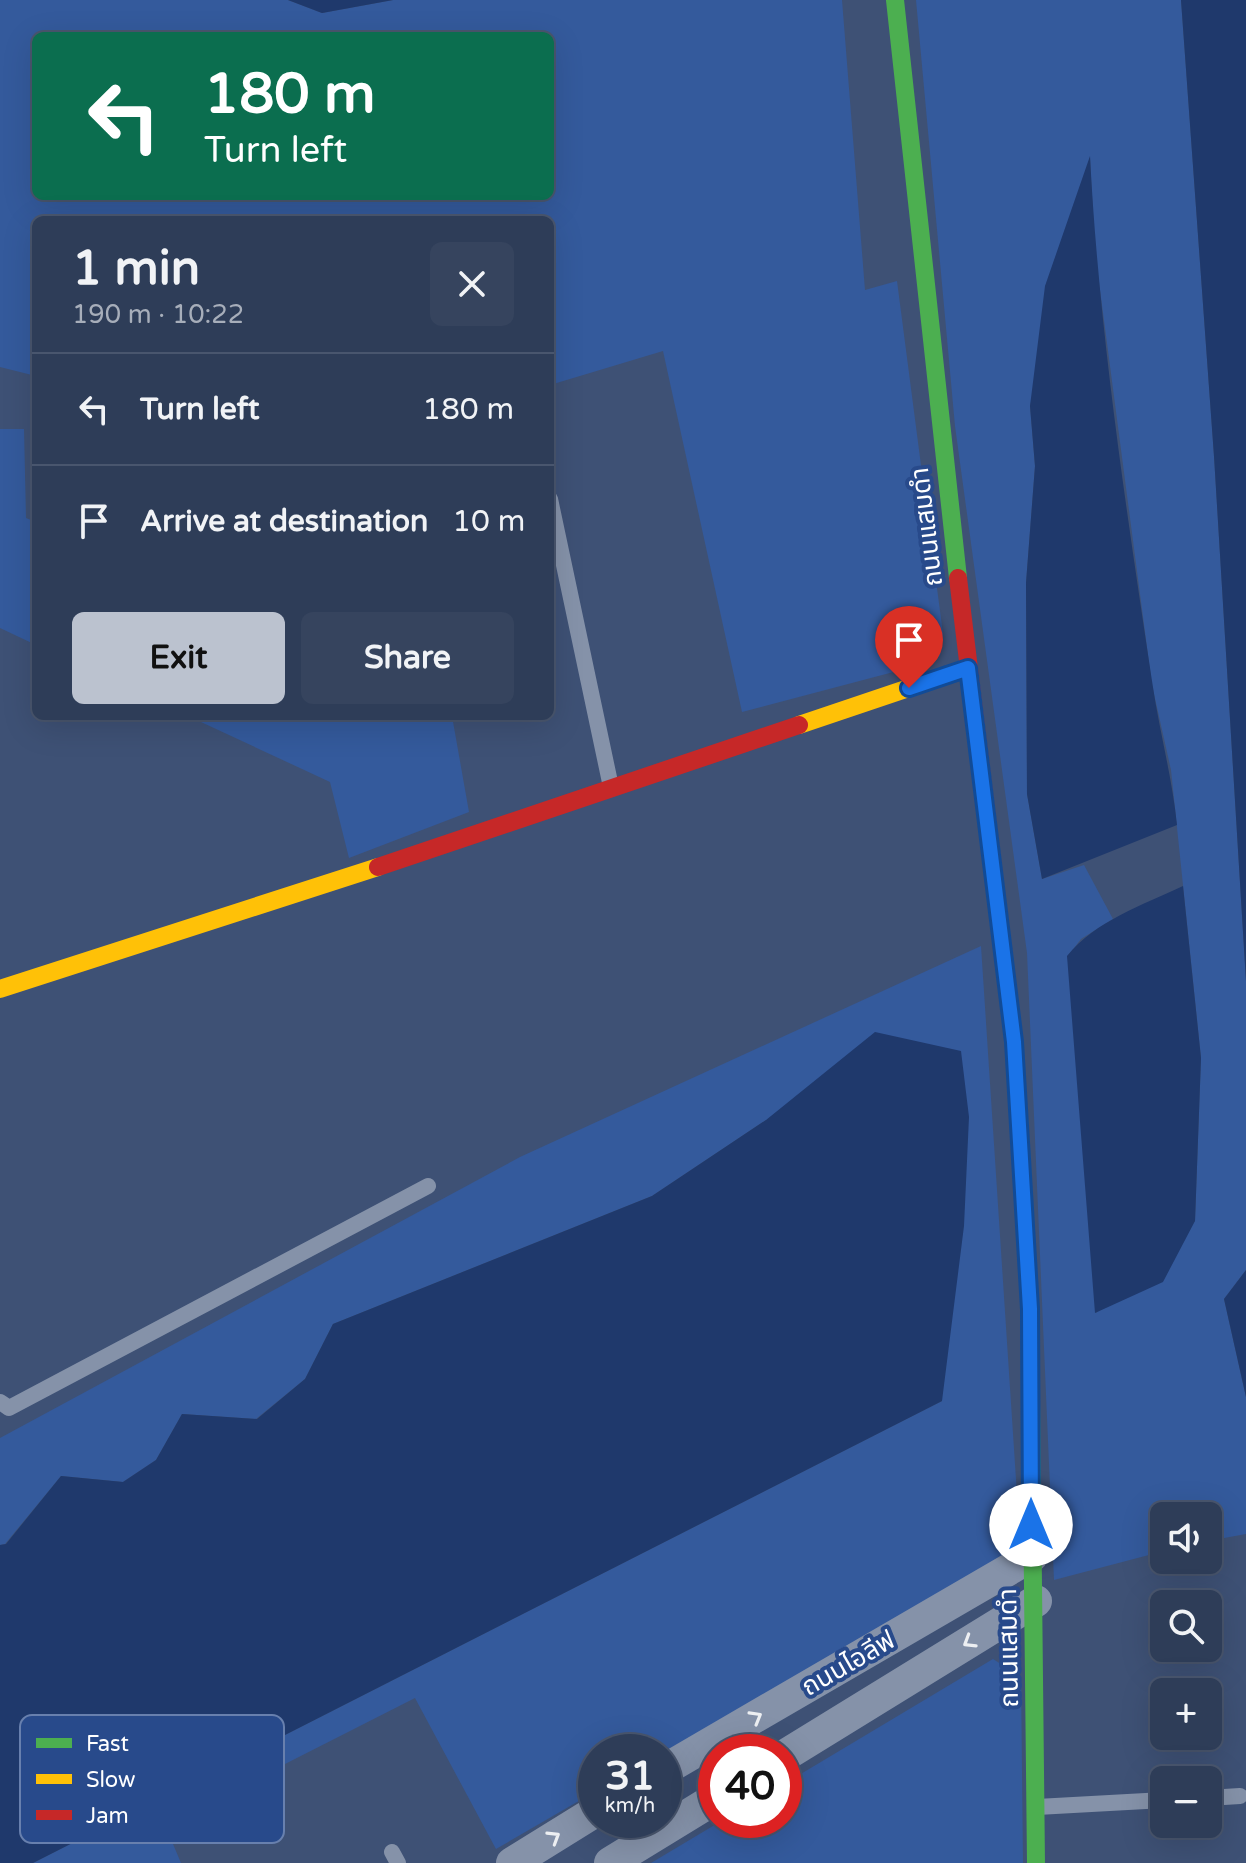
<!DOCTYPE html>
<html lang="en">
<head>
<meta charset="utf-8">
<style>
	body { margin:0; font-family:"Varela Round","Noto Sans Thai",sans-serif; background:#36445e; color:#f1f3f6; height:100vh; display:flex; flex-direction:column; font-size:30px; white-space:nowrap }
	* { box-sizing:border-box; margin:0 }
	p { font-size:26px; color:#a7aeba }
	.icon { flex:none; width:44px; height:44px; fill:none; stroke:currentColor; stroke-width:2; stroke-linecap:round; stroke-linejoin:round }
	.map { position:relative; flex:1; overflow:hidden }
	.drawer { position:absolute; left:32px; top:216px; width:522px; height:504px; display:flex; flex-direction:column; background:#2e3d58; border-radius:12px; box-shadow:0 8px 32px #0002,0 0 0 2px #49566e }
	.drawer>* { flex:none }
	.hud { position:absolute; left:32px; top:32px; width:522px; height:168px; border-radius:12px; box-shadow:0 8px 32px #0002,0 0 0 2px #49566e; background:#0b6e4f; color:#fff; overflow:hidden }
	.tools { position:absolute; left:1150px; top:1502px; display:grid; gap:16px }
	.tools a { display:grid; place-items:center; width:72px; height:72px; border-radius:12px; background:#2e3d58; box-shadow:0 8px 32px #0002,0 0 0 2px #49566e; font-size:40px }
	.speed { position:absolute; left:578px; top:1734px; display:flex; gap:16px; font-size:40px; font-weight:700; text-align:center }
	.speed>* { display:grid; place-content:center; width:104px; height:104px; border-radius:50%; background:#2e3d58; box-shadow:0 8px 32px #0002,0 0 0 2px #49566e; line-height:1 }
	.speed small { font-size:20px; font-weight:400 }
	.speed .limit { border:12px solid #d22; background:#fff; color:#111 }
	.pin { position:absolute; display:grid; place-items:center; width:68px; height:68px; color:#fff; margin:-82px -34px; border-radius:50% 50% 50% 0; rotate:-45deg; box-shadow:0 0 8px #0007 }
	.pin .icon { rotate:45deg }
	.me { position:absolute; width:88px; margin:-44px; rotate:0deg; stroke-linejoin:round; filter:drop-shadow(0 0 6px #0008) }
	.turn { display:flex; align-items:center; gap:28px; height:168px; padding:0 40px; font-size:36px }
	.turn .icon { width:104px; height:104px; stroke-width:2.5 }
	.turn b { display:block; font-size:56px; line-height:68px }
	.round { display:grid; place-items:center; flex:none; width:84px; height:84px; border-radius:12px; background:#36445e }
	.overview { display:flex; align-items:center; justify-content:space-between; height:136px; padding:0 40px }
	h1 { font-size:48px; font-weight:800; line-height:60px }
	.primary-button { display:flex; gap:16px; margin-top:auto; padding:16px 40px }
	.primary-button a { flex:1; height:92px; border-radius:12px; background:#bbc2cf; color:#111; font-size:32px; font-weight:800; line-height:92px; text-align:center }
	.primary-button a+a { background:#36445e; color:#f1f3f6 }
	ul { padding:0; list-style:none }
	li { display:flex; align-items:center; gap:24px; height:112px; padding:0 40px; border-top:2px solid #49566e }
	li div { flex:1 }
	li b { display:block; font-size:30px }
	li em { font-style:normal }
	.map>svg:first-child { display:block }
	.green { fill:#345a9c; fill-rule:evenodd }
	.water { fill:#1f396c }
	.lines { fill:none; stroke-linecap:round; stroke-linejoin:round }
	.lane { stroke:#8592a9; stroke-width:16 }
	.street { stroke:#8592a9; stroke-width:32 }
	.fast { stroke:#4caf50; stroke-width:18 }
	.slow { stroke:#ffc107; stroke-width:18 }
	.jam { stroke:#c62828; stroke-width:18 }
	.oneway { stroke:#edeff2 }
	.route-casing { stroke:#114b97; stroke-width:20 }
	.route { stroke:#1a73e8; stroke-width:14 }
	.labels { text-anchor:middle; stroke-width:8; stroke-linejoin:round; paint-order:stroke }
	.street-label { font-size:26px; fill:#fff; stroke:#284a8b }
	.key { fill:#284a8b; stroke:#6880ae; stroke-width:2 }
	.key-label { font-size:22px; fill:#fff }
</style>
</head>
<body>
<div class="map">
<svg width="1246" height="1863" viewBox="0 0 1246 1863">
	<rect width="100%" height="100%" fill="#3e5175"/>
	<!-- green -->
	<g class="green">
		<path d="M 0,0 L 288,0 L 322,13 L 393,0 L 842,0 L 865,290 L 897,281 L 943,634 L 940,656 L 920,665 L 742,712 L 663,351 L 550,385 L 550,220 L 36,220 L 36,376 L 0,367 ZM 36,36 L 550,36 L 550,196 L 36,196 Z"/>
		<path d="M 916,0 L 1181,0 L 1214,456 L 1246,981 L 1246,1270 L 1224,1299 L 1246,1397 L 1246,1534 L 1208,1541 L 1208,1516 L 1164,1516 L 1164,1551 L 1054,1580 L 1027,953 L 955,426 ZM 1090,158 L 1095,252 L 1152,685 L 1171,770 L 1201,1058 L 1195,1221 L 1096,1313 L 1068,956 L 1081,939 L 1113,919 L 1084,865 L 1042,879 L 1027,794 L 1026,583 L 1035,466 L 1030,406 Z"/>
		<path d="M 0,429 L 24,429 L 26,518 L 36,522 L 36,645 L 0,628 Z"/>
		<path d="M 188,716 L 452,716 L 469,812 L 349,858 L 330,782 Z"/>
		<path d="M 981,946 L 1019,1525 L 1004,1557 L 664,1752 L 596,1752 L 596,1791 L 496,1849 L 415,1698 L 165,1825 L 181,1863 L 33,1863 L 942,1401 L 766,1120 L 652,1196 L 333,1324 L 305,1379 L 256,1419 L 182,1414 L 156,1460 L 123,1482 L 61,1476 L 5,1544 L 0,1545 L 0,1438 L 520,1157 Z"/>
		<path d="M 993,1659 L 1021,1677 L 1023,1863 L 651,1863 L 723,1820 L 784,1820 L 784,1784 Z"/>
	</g>
	<!-- water -->
	<g class="water">
		<path d="M 288,0 L 393,0 L 322,13 Z"/>
		<path d="M 1181,0 L 1246,0 L 1246,981 L 1214,456 Z"/>
		<path d="M 1090,156 C 1099,331 1126,508 1152,681 C 1159,730 1172,776 1177,825 L 1042,879 L 1027,794 L 1026,583 L 1035,466 L 1030,406 L 1045,286 Z"/>
		<path d="M 1183,886 L 1201,1058 L 1195,1221 L 1163,1282 L 1095,1313 L 1067,956 C 1095,921 1143,905 1183,886 Z"/>
		<path d="M 875,1032 L 961,1051 L 969,1117 L 964,1226 L 942,1401 L 33,1863 L 0,1863 L 0,1545 L 6,1544 L 61,1476 L 123,1482 L 156,1460 L 182,1414 L 257,1419 L 305,1379 L 333,1324 L 652,1196 L 766,1120 Z"/>
		<path d="M 1246,1270 L 1246,1397 L 1224,1299 Z"/>
	</g>
	<g class="lines">
		<!-- lane -->
		<g class="lane">
			<path d="M 550,499 L 611,787"/>
			<path d="M 0,1402 L 9,1408 L 428,1186"/>
			<path d="M 1208,1798 L 1240,1796"/>
			<path d="M 1037,1807 L 1164,1800"/>
			<path d="M 392,1852 L 398,1863"/>
		</g>
		<!-- street -->
		<g class="street">
			<path d="M 784,1756 L 1036,1601"/>
			<path d="M 664,1770 L 1032,1556"/>
			<path d="M 512,1863 L 596,1811"/>
			<path d="M 610,1863 L 716,1798"/>
		</g>
		<!-- fast -->
		<g class="fast">
			<path d="M 895,0 L 958,578"/>
			<path d="M 1019,1119 L 1030,1309 L 1036,1863"/>
		</g>
		<!-- slow -->
		<g class="slow">
			<path d="M 799,725 L 968,668"/>
			<path d="M 0,989 L 378,867"/>
		</g>
		<!-- jam -->
		<g class="jam">
			<path d="M 958,578 L 1014,1042 L 1019,1119"/>
			<path d="M 378,867 L 799,725"/>
		</g>
	</g>
	<!-- one-way arrows -->
	<defs><path id="oneway-chevron" d="M-2-3.5L2.5 0L-2 3.5" fill="none" stroke-width="1.6" stroke-linecap="round" stroke-linejoin="round" transform="scale(2)"/></defs>
	<g class="oneway">
		<use href="#oneway-chevron" transform="translate(969 1642) rotate(148)"/>
		<use href="#oneway-chevron" transform="translate(756 1717) rotate(-30)"/>
		<use href="#oneway-chevron" transform="translate(554 1837) rotate(-32)"/>
	</g>
	<g class="lines">
		<!-- route casing -->
		<g class="route-casing">
			<path id="route" d="M 909,688 L 968,668 L 1014,1042 L 1030,1309 L 1031,1525"/>
		</g>
		<!-- route -->
		<use href="#route" class="route"/>
	</g>
	<g class="labels">
		<!-- street labels -->
		<g class="street-label">
			<text transform="translate(926 527) rotate(-97)" y="9">ถนนแสมดำ</text>
			<text transform="translate(1008 1648) rotate(-91)" y="9">ถนนแสมดำ</text>
			<text transform="translate(848 1663) rotate(-30)" y="9">ถนนไอลีฟ</text>
		</g>
	</g>
	<!-- legend -->
	<rect x="20" y="1715" width="264" height="128" rx="12" class="key"/>
	<rect x="36" y="1738" width="36" height="10" fill="#4caf50"/>
	<rect x="36" y="1774" width="36" height="10" fill="#ffc107"/>
	<rect x="36" y="1810" width="36" height="10" fill="#c62828"/>
	<g class="key-label">
		<text x="86" y="1751">Fast</text>
		<text x="86" y="1787">Slow</text>
		<text x="86" y="1823">Jam</text>
	</g>
</svg>
<div class="tools">
<a><svg class="icon" aria-label="sound" viewBox="0 0 24 24"><path d="M4 9h4l5-4v14l-5-4H4zM17 9q2 3 0 6"/></svg></a>
<a><svg class="icon" aria-label="search" viewBox="0 0 24 24"><circle cx="10" cy="10" r="6"/><path d="M15 15l6 6"/></svg></a>
<a>+</a>
<a>−</a>
</div>
<div class="speed"><div>31<small>km/h</small></div><div class="limit">40</div></div>
<div class="pin" style="left:909px;top:688px;background:#d93025"><svg class="icon" aria-label="arrive" viewBox="0 0 24 24"><path d="M6 21V4h12l-3 4 3 4H6"/></svg></div>
<svg class="me" style="left:1031px;top:1525px" viewBox="-20 -20 40 40"><circle r="19" fill="#fff"/><path d="M0-13L10 11 0 6-10 11z" fill="#1a73e8"/></svg>
<div class="hud">
<div class="turn"><svg class="icon" aria-label="left" viewBox="0 0 24 24"><path d="M17 20v-9H6M10 6l-5 5 5 5"/></svg><div><b>180 m</b>Turn left</div></div>
</div>
<section class="drawer">
<div class="overview"><div><h1>1 min</h1><p>190 m · 10:22</p></div><a class="round"><svg class="icon" aria-label="close" viewBox="0 0 24 24"><path d="M6 6l12 12M18 6L6 18"/></svg></a></div>
<ul>
<li><svg class="icon" aria-label="left" viewBox="0 0 24 24"><path d="M17 20v-9H6M10 6l-5 5 5 5"/></svg><div><b>Turn left</b></div><em>180 m</em></li>
<li><svg class="icon" aria-label="arrive" viewBox="0 0 24 24"><path d="M6 21V4h12l-3 4 3 4H6"/></svg><div><b>Arrive at destination</b></div><em>10 m</em></li>
</ul>
<div class="primary-button"><a>Exit</a><a>Share</a></div>
</section>
</div>
</body>
</html>
